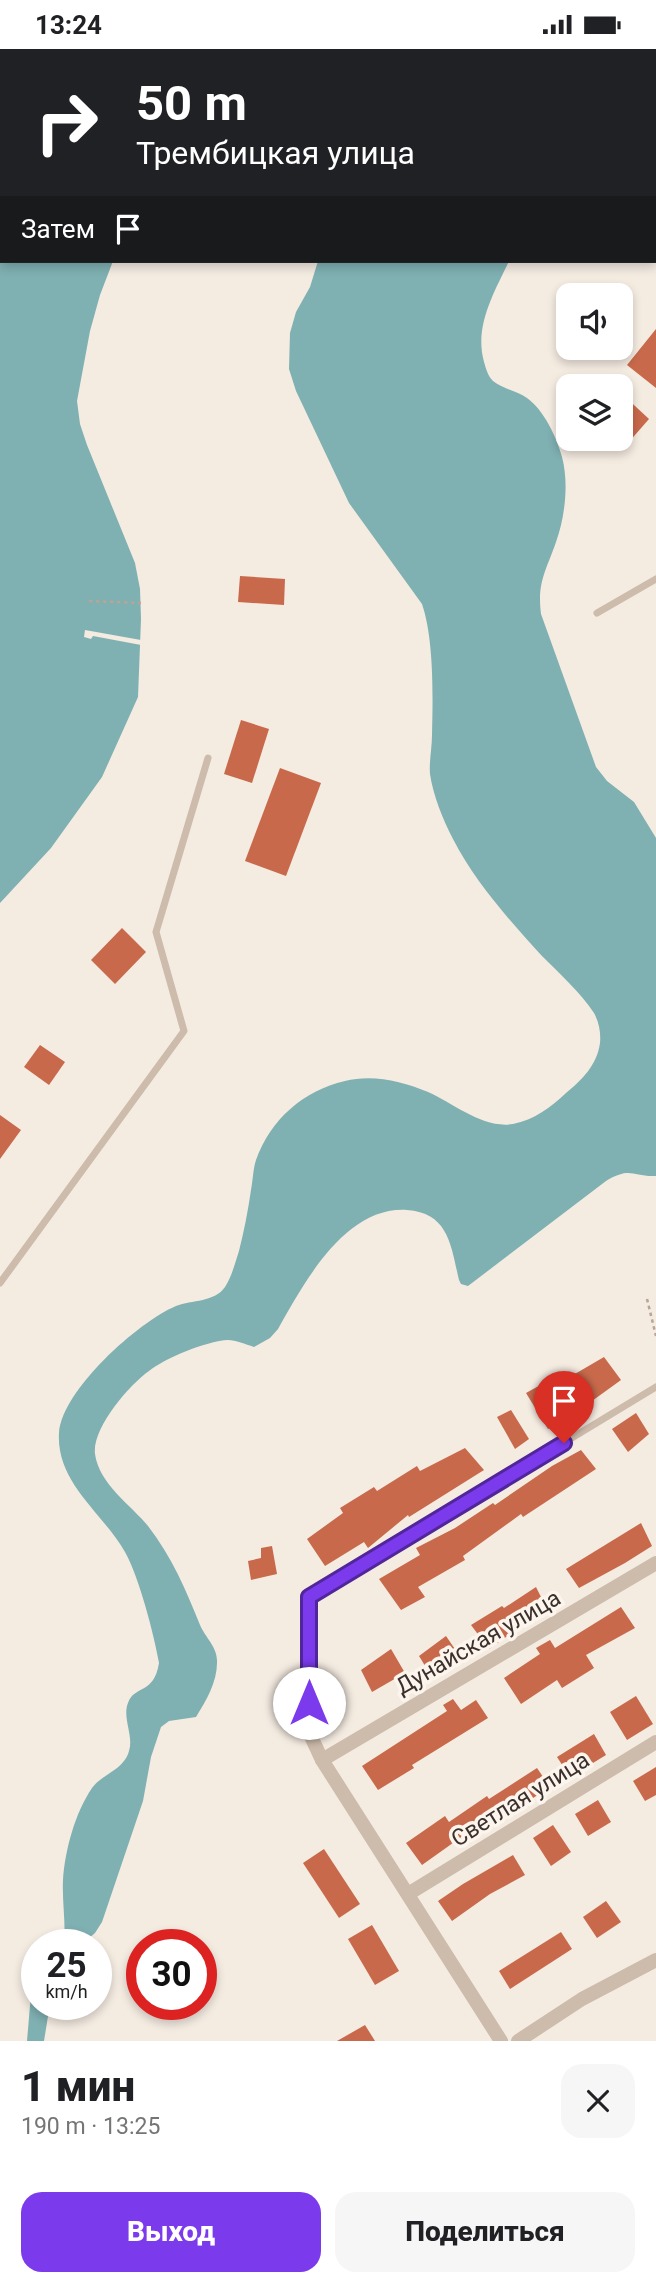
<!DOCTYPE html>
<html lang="ru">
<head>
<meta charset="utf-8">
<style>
	body { margin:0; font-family:Roboto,sans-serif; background:#f6f6f6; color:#202124; height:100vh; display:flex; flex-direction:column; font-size:26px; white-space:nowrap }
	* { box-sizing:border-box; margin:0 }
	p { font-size:23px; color:#757577 }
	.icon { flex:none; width:38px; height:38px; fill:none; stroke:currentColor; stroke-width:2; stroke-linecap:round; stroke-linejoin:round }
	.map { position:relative; height:1992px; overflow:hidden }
	.sheet { display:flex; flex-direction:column; background:#fff; flex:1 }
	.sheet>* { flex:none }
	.hud { position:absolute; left:0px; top:0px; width:656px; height:214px; box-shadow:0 4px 10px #0003; background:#202124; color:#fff; overflow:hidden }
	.buttons { position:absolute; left:556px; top:234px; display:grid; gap:14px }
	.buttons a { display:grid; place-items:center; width:77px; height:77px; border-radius:14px; background:#fff; box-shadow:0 4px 10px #0003; font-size:35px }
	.speed { position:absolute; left:21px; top:1880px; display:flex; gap:14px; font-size:35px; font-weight:700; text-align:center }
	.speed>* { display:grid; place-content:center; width:91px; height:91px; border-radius:50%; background:#fff; box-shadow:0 4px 10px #0003; line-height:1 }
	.speed small { font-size:18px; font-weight:400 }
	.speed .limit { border:10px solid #d22; background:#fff; color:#111 }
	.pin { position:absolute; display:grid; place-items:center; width:60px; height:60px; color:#fff; margin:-72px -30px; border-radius:50% 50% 50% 0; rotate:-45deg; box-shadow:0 0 7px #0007 }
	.pin .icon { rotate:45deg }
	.me { position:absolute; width:77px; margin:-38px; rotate:0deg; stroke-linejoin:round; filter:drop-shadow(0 0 5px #0008) }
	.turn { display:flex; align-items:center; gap:24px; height:147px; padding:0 21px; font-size:32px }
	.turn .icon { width:91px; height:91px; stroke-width:2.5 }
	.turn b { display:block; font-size:49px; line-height:60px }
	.then { display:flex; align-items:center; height:66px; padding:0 21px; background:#0003; gap:14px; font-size:26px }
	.round { display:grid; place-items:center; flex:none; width:74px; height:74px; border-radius:21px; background:#f6f6f6 }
	.head { display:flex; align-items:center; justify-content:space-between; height:119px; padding:0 21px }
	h1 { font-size:42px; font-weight:800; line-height:52px }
	.button { display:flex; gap:14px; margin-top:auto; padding:14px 21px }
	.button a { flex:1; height:80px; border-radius:21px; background:#7c3aed; color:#fff; font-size:28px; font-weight:800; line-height:80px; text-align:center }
	.button a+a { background:#f6f6f6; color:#202124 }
	.status { display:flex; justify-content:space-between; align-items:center; height:49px; padding:0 35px; background:#fff; direction:ltr }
	.status svg { height:19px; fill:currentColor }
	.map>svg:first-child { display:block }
	.water { fill:#7fb0b2 }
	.pier { fill:#f4ebe1 }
	.building { fill:#c8694b }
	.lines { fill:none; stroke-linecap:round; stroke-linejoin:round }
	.path { stroke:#b9a596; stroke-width:2.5; stroke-dasharray:3.5 3.5; stroke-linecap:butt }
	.lane { stroke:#cdbbac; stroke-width:7 }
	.street { stroke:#cdbbac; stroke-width:14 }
	.route-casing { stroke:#51269a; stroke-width:18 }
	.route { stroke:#7c3aed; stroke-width:12 }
	.labels { text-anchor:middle; stroke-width:7; stroke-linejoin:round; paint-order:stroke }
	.street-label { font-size:23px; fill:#3b302b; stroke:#fbf5ee }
</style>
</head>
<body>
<div class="status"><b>13:24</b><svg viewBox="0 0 49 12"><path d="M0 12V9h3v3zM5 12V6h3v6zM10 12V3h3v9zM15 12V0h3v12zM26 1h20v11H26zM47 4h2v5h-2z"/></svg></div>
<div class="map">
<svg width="656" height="1992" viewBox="0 0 656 1992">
	<rect width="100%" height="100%" fill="#f4ebe1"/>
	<!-- water -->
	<g class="water">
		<path d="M 4,0 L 194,0 L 2,2 L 2,212 L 113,212 L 100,246 L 90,282 L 77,352 L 80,375 L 87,396 L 135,514 L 140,540 L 141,570 L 138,648 L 102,728 L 51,799 L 0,854 L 0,2 Z"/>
		<path d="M 374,0 L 574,0 L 373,2 Z"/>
		<path d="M 318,212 L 509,212 C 494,244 474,277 484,313 C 486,320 488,327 493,332 C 503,340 517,342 527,349 C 544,361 557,389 562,408 C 569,434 565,468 556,493 C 546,522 537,533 541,565 L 596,718 L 607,732 L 634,753 L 656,789 L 656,1127 C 632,1128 631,1117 606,1132 L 468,1237 L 461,1235 L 459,1231 C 451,1197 449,1164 407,1161 C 345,1157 304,1234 278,1280 L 270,1289 L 254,1298 C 245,1295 236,1291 228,1291 C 207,1292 165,1309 149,1322 C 129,1336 92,1379 95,1405 C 99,1435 131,1456 148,1477 C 172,1508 186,1541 200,1576 C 206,1590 218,1598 217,1614 C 217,1633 206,1652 196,1668 L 169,1672 L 161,1678 L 151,1708 L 143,1752 L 102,1873 L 95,1884 L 82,1895 L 64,1895 C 66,1874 62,1853 63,1831 C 65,1801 75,1764 92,1739 C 102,1725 124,1721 129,1702 C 134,1686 122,1669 128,1654 C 134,1636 154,1646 159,1614 C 154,1585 139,1528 125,1503 C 103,1464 56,1434 59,1384 C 62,1341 138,1273 176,1257 C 192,1251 215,1253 225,1238 C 232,1227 235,1214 239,1202 C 244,1182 248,1162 251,1141 C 253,1131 253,1120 256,1111 C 271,1070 303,1042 345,1032 C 372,1025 402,1032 428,1043 C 453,1054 483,1080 513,1075 C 534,1071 551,1058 566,1044 C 582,1031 597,1016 600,994 C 601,984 599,973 594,964 C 580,943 560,925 542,907 C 510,872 475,833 453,790 C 443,771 433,746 430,725 C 429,712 432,699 432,686 C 433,648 434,590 422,555 L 349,454 L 296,342 L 289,320 L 290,284 L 296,263 L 310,238 Z"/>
		<path d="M 37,1933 L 37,1955 L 50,1955 L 44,1992 L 27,1992 L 31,1945 Z"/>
	</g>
	<!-- pier -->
	<path class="pier" d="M 85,581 L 141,591 L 141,596 L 93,587 L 91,590 L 84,588 Z"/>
	<!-- building -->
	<g class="building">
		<path d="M 575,234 L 593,247 L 565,247 Z"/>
		<path d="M 656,280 L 656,339 L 627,316 Z"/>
		<path d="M 621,344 L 649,370 L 628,394 L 621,388 Z"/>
		<path d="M 240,527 L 285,530 L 284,556 L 238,553 Z"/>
		<path d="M 241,671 L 269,680 L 252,734 L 224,725 Z"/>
		<path d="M 280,719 L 321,734 L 286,827 L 245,812 Z"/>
		<path d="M 122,879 L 146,903 L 115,935 L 91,911 Z"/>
		<path d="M 40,996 L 65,1013 L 49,1036 L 24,1018 Z"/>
		<path d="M 0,1066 L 21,1081 L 0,1110 Z"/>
		<path d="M 604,1308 L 621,1331 L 574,1365 L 548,1380 L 526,1344 L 553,1329 L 556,1336 Z"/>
		<path d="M 511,1361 L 529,1390 L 515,1400 L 497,1368 Z"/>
		<path d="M 636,1364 L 649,1385 L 628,1403 L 612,1380 Z"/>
		<path d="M 465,1399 L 484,1421 L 409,1468 L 408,1466 L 368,1499 L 364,1493 L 325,1517 L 307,1490 L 343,1464 L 340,1459 L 374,1438 L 377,1442 L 417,1417 L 420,1422 Z"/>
		<path d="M 581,1401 L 596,1420 L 523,1468 L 521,1465 L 463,1507 L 465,1511 L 418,1538 L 425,1548 L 401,1561 L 379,1530 L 420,1506 L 416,1499 L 455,1479 L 493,1454 L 495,1456 L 552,1417 Z"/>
		<path d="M 641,1474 L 652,1497 L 625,1514 L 579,1539 L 566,1520 Z"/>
		<path d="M 272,1497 L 277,1525 L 251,1531 L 248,1512 L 261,1509 L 261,1499 Z"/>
		<path d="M 536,1538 L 546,1558 L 514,1577 L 516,1581 L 489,1600 L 471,1576 L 502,1557 L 504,1559 Z"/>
		<path d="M 621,1558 L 635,1579 L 586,1606 L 594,1619 L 562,1639 L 557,1631 L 521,1655 L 504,1629 L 540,1605 L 536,1599 L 550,1591 L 555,1599 Z"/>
		<path d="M 446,1587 L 461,1609 L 432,1628 L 419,1607 Z"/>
		<path d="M 391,1600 L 405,1624 L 372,1643 L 361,1621 Z"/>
		<path d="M 636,1647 L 653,1675 L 627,1691 L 610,1663 Z"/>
		<path d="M 453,1650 L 461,1661 L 476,1651 L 488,1669 L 412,1716 L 414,1719 L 378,1741 L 362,1717 L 447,1662 L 443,1656 Z"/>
		<path d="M 594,1685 L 606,1706 L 570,1728 L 557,1708 Z"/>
		<path d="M 656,1718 L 656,1746 L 645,1752 L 633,1732 Z"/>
		<path d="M 537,1719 L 550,1738 L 516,1760 L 513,1756 L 476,1781 L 474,1779 L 422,1816 L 406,1794 L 445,1767 L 449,1773 L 487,1747 L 489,1750 Z"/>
		<path d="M 598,1751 L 611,1773 L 588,1787 L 575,1765 Z"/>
		<path d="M 553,1776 L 571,1803 L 551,1817 L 533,1789 Z"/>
		<path d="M 324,1800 L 360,1855 L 339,1869 L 303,1814 Z"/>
		<path d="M 513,1806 L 525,1826 L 490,1845 L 452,1872 L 438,1852 L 463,1835 Z"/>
		<path d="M 606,1852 L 621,1873 L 597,1889 L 583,1868 Z"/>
		<path d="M 372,1876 L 399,1922 L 375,1936 L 348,1890 Z"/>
		<path d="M 561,1883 L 572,1900 L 510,1940 L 499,1922 Z"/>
		<path d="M 365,1976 L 375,1992 L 337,1992 Z"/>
	</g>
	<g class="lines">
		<!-- path -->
		<g class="path">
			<path d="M 89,552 L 141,554"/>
			<path d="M 647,1250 L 656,1287"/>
		</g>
		<!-- lane -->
		<g class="lane">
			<path d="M 597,564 L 656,530"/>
			<path d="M 0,1234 L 184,982 L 156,883 L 208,709"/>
			<path d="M 309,1548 L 656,1338"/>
		</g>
		<!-- street -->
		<g class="street">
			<path d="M 309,1548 L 308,1681 L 322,1711 L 501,1992"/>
			<path d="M 322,1711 L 656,1514"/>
			<path d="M 408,1845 L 656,1693"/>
			<path d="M 518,1992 L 582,1950 L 656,1911"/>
		</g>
	</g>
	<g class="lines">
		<!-- route casing -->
		<g class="route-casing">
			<path id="route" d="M 309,1654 L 309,1548 L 564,1394"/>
		</g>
		<!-- route -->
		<use href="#route" class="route"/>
	</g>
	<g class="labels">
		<!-- street labels -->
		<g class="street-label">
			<text transform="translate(478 1593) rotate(-30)" y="8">Дунайская улица</text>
			<text transform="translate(520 1750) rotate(-32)" y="8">Светлая улица</text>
		</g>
	</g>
</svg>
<div class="buttons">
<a><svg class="icon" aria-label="sound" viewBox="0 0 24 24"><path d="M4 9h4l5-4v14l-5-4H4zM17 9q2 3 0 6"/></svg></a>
<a><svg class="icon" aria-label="layers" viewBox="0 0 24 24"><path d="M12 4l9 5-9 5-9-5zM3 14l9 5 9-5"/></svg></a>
</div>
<div class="speed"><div>25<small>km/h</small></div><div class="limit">30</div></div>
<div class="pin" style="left:564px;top:1394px;background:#d93025"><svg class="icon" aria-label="arrive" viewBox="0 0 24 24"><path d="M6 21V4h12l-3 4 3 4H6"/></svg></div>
<svg class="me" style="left:309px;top:1654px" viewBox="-20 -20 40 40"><circle r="19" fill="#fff"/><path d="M0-13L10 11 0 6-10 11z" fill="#7c3aed"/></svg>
<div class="hud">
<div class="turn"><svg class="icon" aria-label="right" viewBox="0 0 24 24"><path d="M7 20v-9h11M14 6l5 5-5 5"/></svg><div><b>50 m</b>Трембицкая улица</div></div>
<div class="then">Затем<svg class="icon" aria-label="arrive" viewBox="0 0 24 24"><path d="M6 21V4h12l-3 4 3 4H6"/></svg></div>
</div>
</div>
<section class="sheet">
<div class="head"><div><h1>1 мин</h1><p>190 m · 13:25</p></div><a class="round"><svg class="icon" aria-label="close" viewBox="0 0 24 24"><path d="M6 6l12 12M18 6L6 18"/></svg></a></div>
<div class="button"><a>Выход</a><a>Поделиться</a></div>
</section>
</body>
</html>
